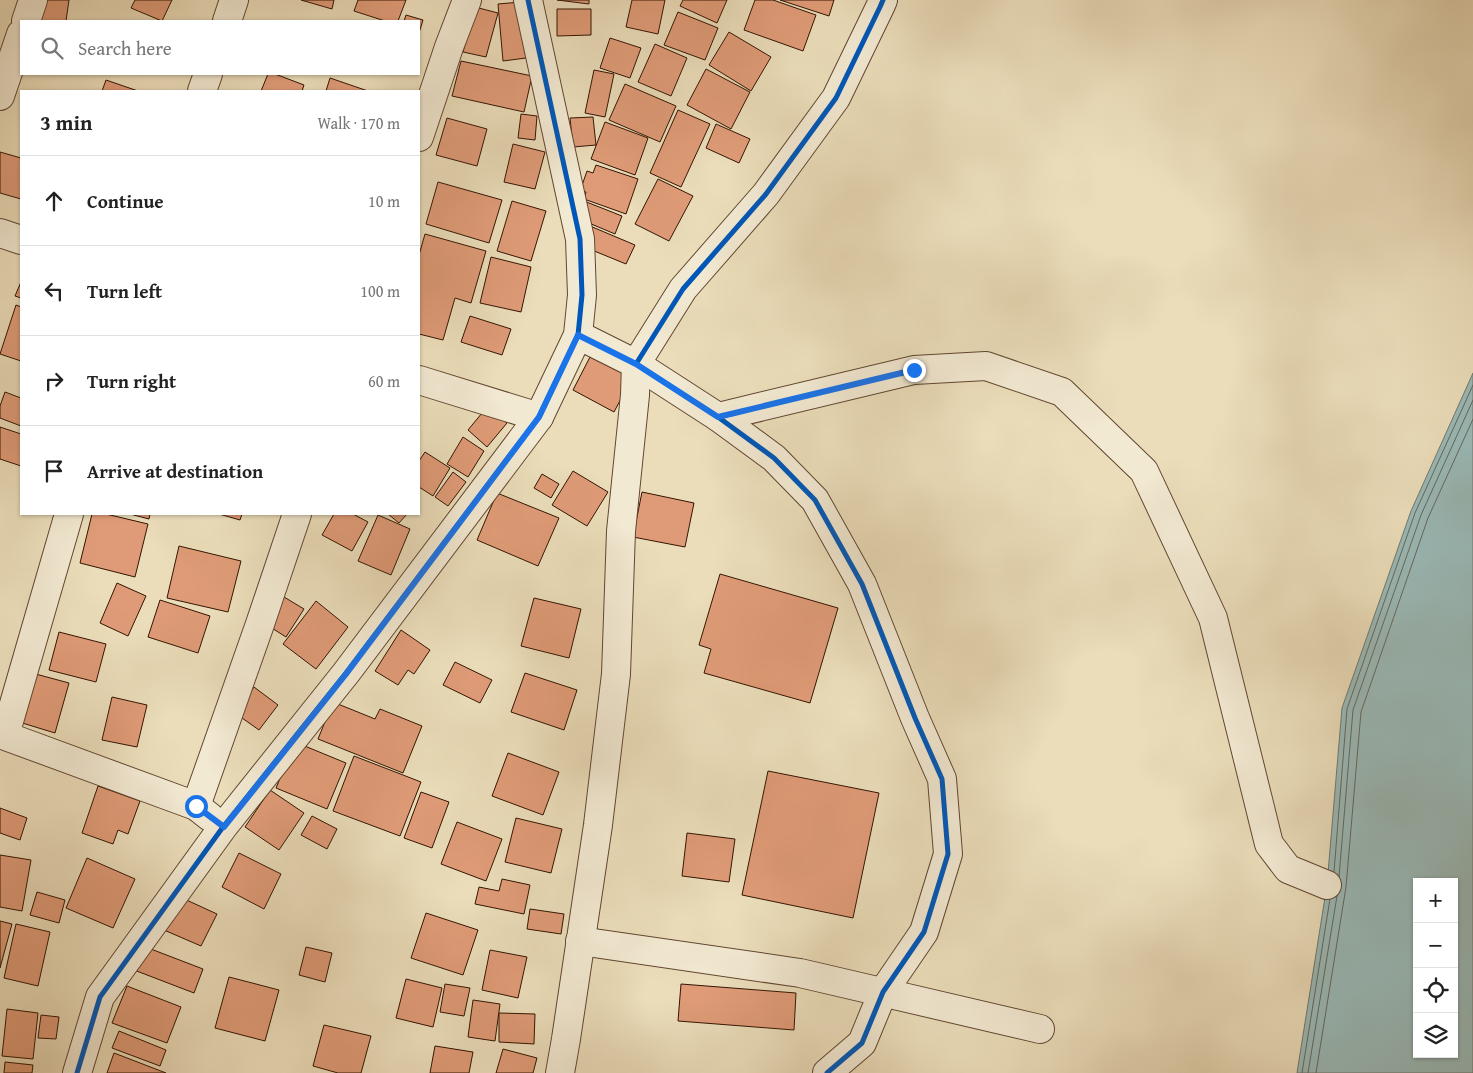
<!DOCTYPE html>
<meta charset="utf-8">
<style>
body{margin:0;font-family:"Gentium Book Plus",serif;background:#f2f2f2;color:#222}
.controls{position:absolute;right:15px;bottom:15px;display:grid;overflow:hidden;border-radius:0px;box-shadow:0 1px 4px #0004}
.controls button{width:45px;height:45px;display:grid;place-items:center;padding:0;border:0;border-bottom:1px solid #e0e0e0;background:#fff;color:#222;font:25px sans-serif}
.stop{position:absolute;width:15px;height:15px;margin:-11px;border:4px solid #1a73e8;border-radius:50%;background:#fff}
.stop.end{background:#1a73e8;border-color:#fff;box-shadow:0 1px 5px #0008}
.list{margin:0;padding:0;list-style:none}
h2{display:flex;justify-content:space-between;align-items:center;height:65px;margin:0;padding:0 20px;font-size:21px}
h2 small{font-size:16px;font-weight:400;color:#767676}
.list li{display:grid;grid-template-columns:32px 1fr auto;gap:15px;align-items:center;box-sizing:border-box;height:90px;padding:0 20px;border-top:1px solid #e0e0e0}
.list b{display:block;font-size:19px;white-space:nowrap}
.list em{font-size:16px;font-style:normal;color:#767676}
.icon{flex:none;width:28px;height:28px;fill:none;stroke:currentColor;stroke-width:2;stroke-linecap:round;stroke-linejoin:round}
.map{position:relative;flex:none;width:1473px;height:1073px;overflow:hidden}
.search{position:absolute;background:#fff;box-shadow:0 1px 4px #0004;left:20px;top:20px;width:400px;height:55px;display:flex;align-items:center;gap:12px;box-sizing:border-box;padding:0 18px;border-radius:0px;color:#767676;font-size:19px}
.panel{position:absolute;background:#fff;box-shadow:0 1px 4px #0004;left:20px;top:90px;width:400px;height:425px;border-radius:0px}
.map>svg:first-child{display:block}
.water{fill:#9abab8;stroke:#71786f;fill-rule:evenodd}
.lines{fill:none;stroke-linecap:round;stroke-linejoin:round}
.shore{stroke:#66675d;stroke-width:1}
.building{fill:#df9b77;stroke:#331402}
.minor-casing{stroke:#614630;stroke-width:30}
.minor{stroke:#f2e9d2;stroke-width:28}
.cycleway-casing{stroke:#f2e9d2;stroke-width:8}
.cycleway{stroke:#0057b8;stroke-width:5}
.route{stroke:#1a73e8;stroke-width:6}
</style>
<div class="map">
<svg width="1473" height="1073" viewBox="0 0 1473 1073">
<rect width="100%" height="100%" fill="#ebddba"/>
<filter id="stains"><feTurbulence type="fractalNoise" baseFrequency=".004" numOctaves="4"/><feColorMatrix values="0 0 0 0 .2 0 0 0 0 .09 0 0 0 0 .02 0 0 0 .5 -.17"/></filter>
<radialGradient id="worn" r=".72"><stop offset=".6" stop-color="#630" stop-opacity="0"/><stop offset="1" stop-color="#630" stop-opacity=".3"/></radialGradient>
<path class="water" d="M1473 373V1073H1297L1327 885 1342 708 1411 511ZM1417 882H1454V1054H1417Z"/>
<g class="lines">
<g class="shore">
<polyline points="1334,872 1347,709 1415,513 1473,385"/>
<polyline points="1339,877 1353,710 1421,515 1473,400"/>
<polyline points="1302,1073 1330,899"/>
<polyline points="1308,1073 1337,896"/>
<polyline points="1316,1073 1346,887 1361,712 1428,518 1473,419"/>
</g>
</g>
<g class="building">
<polygon points="39,0 69,0 66,21 36,21"/>
<polygon points="135,0 172,0 162,21 131,8"/>
<polygon points="301,0 334,0 332,9"/>
<polygon points="358,0 406,0 398,21 385,21 354,11"/>
<polygon points="557,0 589,0 589,4"/>
<polygon points="632,0 665,0 658,34 626,27"/>
<polygon points="683,0 727,0 717,23 680,6"/>
<polygon points="755,0 773,0 816,15 803,51 744,30"/>
<polygon points="780,0 834,0 829,16"/>
<polygon points="521,2 526,58 503,61 498,4"/>
<polygon points="475,7 498,13 486,57 463,52"/>
<polygon points="557,9 591,9 591,35 557,36"/>
<polygon points="678,12 718,28 705,60 664,45"/>
<polygon points="406,15 423,20 419,33 419,21 404,21"/>
<polygon points="729,32 771,57 751,91 709,65"/>
<polygon points="610,38 641,48 630,78 600,68"/>
<polygon points="655,44 687,58 671,96 638,82"/>
<polygon points="461,61 532,76 524,112 452,96"/>
<polygon points="706,69 750,92 731,129 687,105"/>
<polygon points="594,70 614,74 605,117 585,113"/>
<polygon points="268,74 275,74 304,85 302,91 261,91"/>
<polygon points="330,78 368,91 326,91"/>
<polygon points="106,80 138,91 102,91"/>
<polygon points="625,84 676,106 660,142 609,120"/>
<polygon points="678,110 710,124 681,187 650,173"/>
<polygon points="521,114 537,116 535,140 518,138"/>
<polygon points="593,117 596,145 573,147 570,118"/>
<polygon points="447,118 487,129 477,166 436,155"/>
<polygon points="605,122 648,138 635,175 591,159"/>
<polygon points="716,124 750,139 739,163 706,148"/>
<polygon points="513,144 545,152 535,189 504,182"/>
<polygon points="0,152 21,158 21,199 0,193"/>
<polygon points="596,165 638,179 626,214 584,199 586,192 580,191 587,171 593,173"/>
<polygon points="658,179 693,196 669,241 635,224"/>
<polygon points="438,182 502,200 489,243 426,224"/>
<polygon points="512,201 546,211 531,261 497,251"/>
<polygon points="584,201 622,216 615,234 577,218"/>
<polygon points="590,226 635,245 626,264 582,246"/>
<polygon points="425,234 486,251 471,303 455,298 443,340 419,334 419,255"/>
<polygon points="491,257 531,267 521,312 480,303"/>
<polygon points="21,282 21,298 15,296"/>
<polygon points="16,305 21,307 21,361 0,354"/>
<polygon points="470,316 511,329 502,355 461,342"/>
<polygon points="590,357 632,378 614,412 573,390"/>
<polygon points="5,392 21,398 21,426 0,418 0,406"/>
<polygon points="487,407 507,423 487,447 468,430"/>
<polygon points="0,427 21,434 21,466 0,459"/>
<polygon points="463,437 484,451 468,477 447,464"/>
<polygon points="425,452 450,468 433,496 419,487 419,461"/>
<polygon points="573,471 608,492 587,526 552,505"/>
<polygon points="453,472 466,482 448,506 435,497"/>
<polygon points="542,474 559,484 551,498 534,488"/>
<polygon points="642,492 694,503 685,547 633,537"/>
<polygon points="497,493 559,518 538,566 477,540"/>
<polygon points="92,514 106,514 148,524 135,577 80,563"/>
<polygon points="130,514 150,514 149,519"/>
<polygon points="219,514 242,514 240,520"/>
<polygon points="334,514 353,514 368,522 352,551 322,535"/>
<polygon points="388,514 407,514 399,523"/>
<polygon points="378,515 410,529 391,575 358,561"/>
<polygon points="179,546 241,561 228,612 167,598"/>
<polygon points="720,574 838,608 810,703 704,673 711,649 699,645"/>
<polygon points="117,583 146,596 128,636 100,623"/>
<polygon points="284,597 304,609 286,637 267,625"/>
<polygon points="534,598 581,609 569,658 521,646"/>
<polygon points="160,600 210,616 198,653 148,637"/>
<polygon points="316,601 348,627 316,669 283,644"/>
<polygon points="401,630 430,650 414,674 408,670 398,685 375,671"/>
<polygon points="59,632 106,644 96,682 49,670"/>
<polygon points="455,662 492,680 480,703 443,685"/>
<polygon points="32,673 69,683 55,733 19,722"/>
<polygon points="525,673 577,690 564,730 511,712"/>
<polygon points="254,687 278,705 259,730 235,713"/>
<polygon points="112,697 147,705 137,747 102,740"/>
<polygon points="333,702 375,719 380,709 422,726 403,773 318,739"/>
<polygon points="295,742 346,763 327,809 276,788"/>
<polygon points="508,753 559,772 543,815 492,796"/>
<polygon points="354,756 421,782 400,836 333,811"/>
<polygon points="768,771 879,793 853,918 742,895"/>
<polygon points="98,786 140,801 128,834 118,830 113,844 82,833"/>
<polygon points="270,790 304,813 279,850 245,827"/>
<polygon points="421,792 449,802 432,848 404,838"/>
<polygon points="0,808 27,818 20,840 0,833"/>
<polygon points="312,816 337,829 327,849 301,835"/>
<polygon points="516,818 562,829 551,873 505,862"/>
<polygon points="457,822 502,839 486,881 441,864"/>
<polygon points="687,833 735,839 729,882 682,876"/>
<polygon points="239,853 281,874 264,909 222,887"/>
<polygon points="0,855 31,860 22,911 0,907"/>
<polygon points="87,858 135,879 113,928 66,908"/>
<polygon points="502,879 530,885 524,914 475,904 479,887 499,891"/>
<polygon points="37,892 65,900 59,923 30,915"/>
<polygon points="180,897 217,914 201,946 164,930"/>
<polygon points="530,909 564,914 561,934 527,929"/>
<polygon points="426,913 478,930 463,975 411,958"/>
<polygon points="0,921 12,924 0,968"/>
<polygon points="16,924 50,932 38,986 4,978"/>
<polygon points="143,946 203,969 194,993 134,970"/>
<polygon points="306,947 332,953 325,982 299,975"/>
<polygon points="490,950 527,957 518,998 482,990"/>
<polygon points="229,977 279,990 265,1041 215,1028"/>
<polygon points="406,979 442,988 433,1027 396,1018"/>
<polygon points="445,984 470,988 464,1016 440,1012"/>
<polygon points="681,984 796,993 794,1030 678,1021"/>
<polygon points="127,986 181,1007 167,1043 112,1023"/>
<polygon points="473,1000 500,1004 495,1041 468,1037"/>
<polygon points="7,1009 38,1013 33,1059 2,1056"/>
<polygon points="499,1013 535,1014 534,1044 499,1042"/>
<polygon points="41,1015 59,1017 56,1039 38,1038"/>
<polygon points="324,1025 371,1036 361,1073 338,1073 313,1066"/>
<polygon points="119,1031 166,1050 160,1066 112,1048"/>
<polygon points="435,1046 473,1052 469,1073 430,1073"/>
<polygon points="503,1049 537,1058 533,1073 496,1073"/>
<polygon points="114,1053 166,1073 107,1073"/>
<polygon points="5,1062 33,1065 32,1073 4,1073"/>
</g>
<g class="lines">
<defs>
<g id="minor">
<polyline points="26,21 33,0"/>
<polyline points="227,21 234,0"/>
<polyline points="202,91 208,74"/>
<polyline points="0,96 21,34"/>
<polyline points="419,137 449,47 467,0"/>
<polyline points="0,233 21,240"/>
<polyline points="419,380 539,417"/>
<polyline points="718,417 914,370 986,366 1062,392 1144,471 1213,618 1269,844 1288,869 1327,885"/>
<polyline points="0,734 196,806 210,817"/>
<polyline points="5,735 69,514"/>
<polyline points="196,806 260,624 297,514"/>
<polyline points="580,941 800,973 1040,1029"/>
<polyline points="77,1073 100,997 223,827 346,673 539,417 578,335 582,295 580,239 528,0"/>
<polyline points="560,1073 566,1039 598,825 616,674 621,531 635,395 636,364 578,335"/>
<polyline points="827,1073 862,1043 883,992 924,932 948,854 942,779 915,718 862,584 815,500 774,458 718,417 636,364 683,289 766,194 836,98 880,7 883,0"/>
</g>
</defs>
<use href="#minor" class="minor-casing"/>
<use href="#minor" class="minor"/>
<defs>
<g id="cycleway">
<polyline points="77,1073 100,997 223,827 346,673 539,417 578,335 582,295 580,239 528,0"/>
<polyline points="827,1073 862,1043 883,992 924,932 948,854 942,779 915,718 862,584 815,500 774,458 718,417 636,364 683,289 766,194 836,98 880,7 883,0"/>
</g>
</defs>
<use href="#cycleway" class="cycleway-casing"/>
<use href="#cycleway" class="cycleway"/>
</g>
<g class="lines">
<polyline class="route" points="196,806 224,827 346,674 539,417 578,335 636,364 718,417 914,370"/>
</g>
<rect width="100%" height="100%" filter="url(#stains)"/>
<rect width="100%" height="100%" fill="url(#worn)"/>
</svg>
<div class="controls">
<button>+</button>
<button>−</button>
<button><svg class="icon" aria-label="locate" viewBox="0 0 24 24"><circle cx="12" cy="12" r="6"/><path d="M12 2v4M12 18v4M2 12h4M18 12h4"/></svg></button>
<button><svg class="icon" aria-label="layers" viewBox="0 0 24 24"><path d="M12 4l9 5-9 5-9-5zM3 14l9 5 9-5"/></svg></button>
</div>
<div class="stop" style="left:196px;top:806px"></div>
<div class="stop end" style="left:914px;top:370px"></div>
<div class="search"><svg class="icon" aria-label="search" viewBox="0 0 24 24"><circle cx="10" cy="10" r="6"/><path d="M15 15l6 6"/></svg>Search here</div>
<section class="panel">
<h2>3 min<small>Walk · 170 m</small></h2>
<ul class="list">
<li><svg class="icon" aria-label="ahead" viewBox="0 0 24 24"><path d="M12 20V5M6 11l6-6 6 6"/></svg><div><b>Continue</b></div><em>10 m</em></li>
<li><svg class="icon" aria-label="left" viewBox="0 0 24 24"><path d="M17 20v-9H6M10 6l-5 5 5 5"/></svg><div><b>Turn left</b></div><em>100 m</em></li>
<li><svg class="icon" aria-label="right" viewBox="0 0 24 24"><path d="M7 20v-9h11M14 6l5 5-5 5"/></svg><div><b>Turn right</b></div><em>60 m</em></li>
<li><svg class="icon" aria-label="arrive" viewBox="0 0 24 24"><path d="M6 21V4h12l-3 4 3 4H6"/></svg><div><b>Arrive at destination</b></div></li>
</ul>
</section>
</div>
